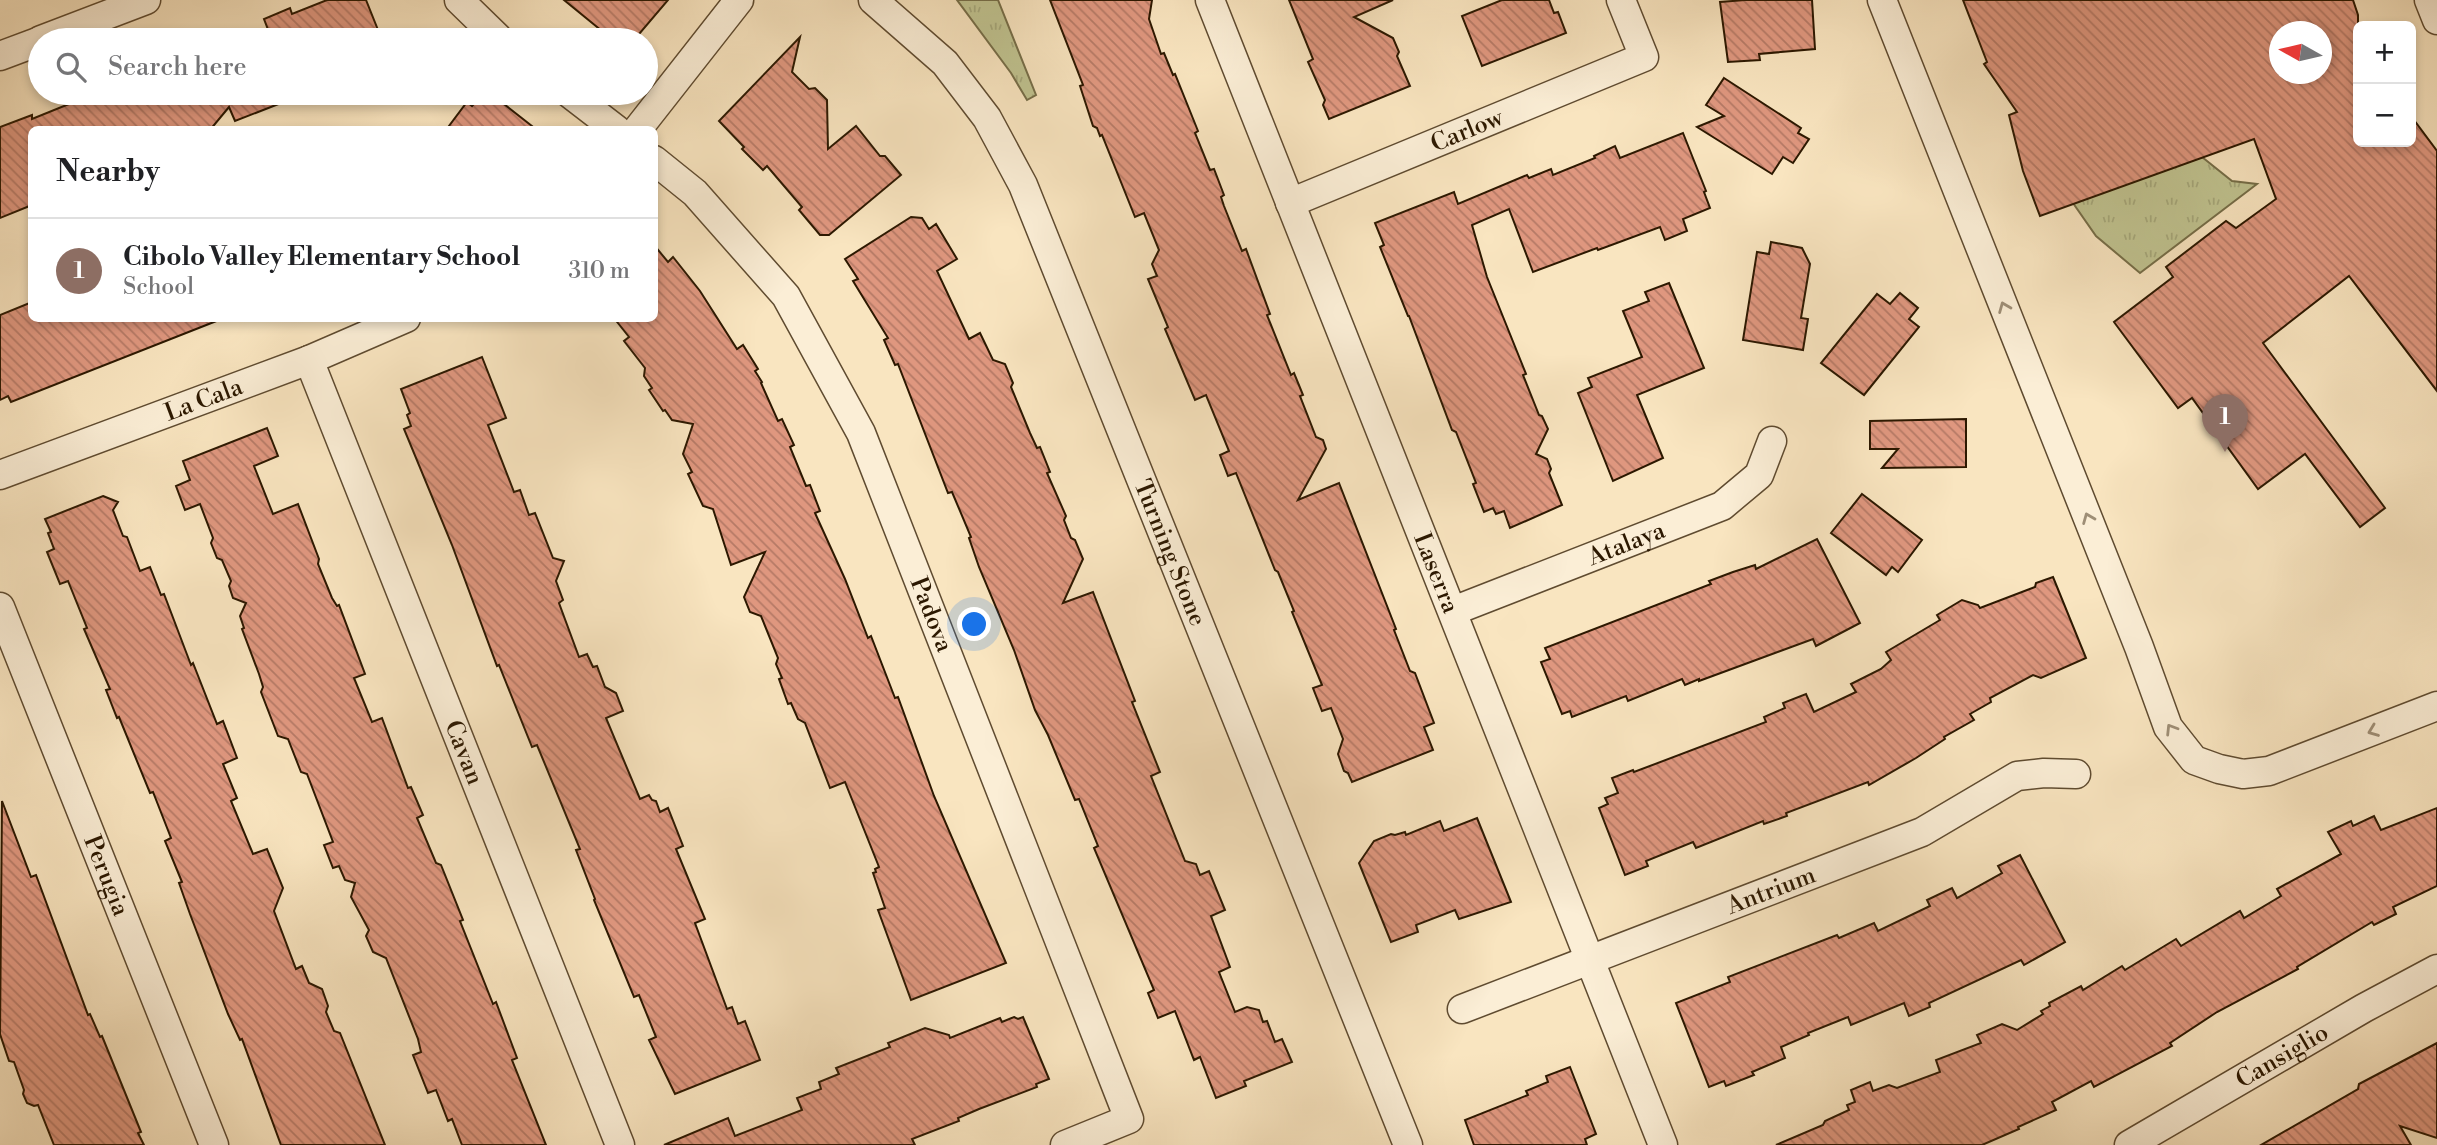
<!DOCTYPE html>
<meta charset="utf-8">
<style>
body{margin:0;font-family:"Libre Bodoni",serif;background:#f2f2f2;color:#202124}
.controls{position:absolute;right:21px;top:21px;display:grid;overflow:hidden;border-radius:10px;box-shadow:0 4px 10px #0003}
.controls button{width:63px;height:63px;display:grid;place-items:center;padding:0;border:0;border-bottom:2px solid #e0e0e0;background:#fff;color:#202124;font:35px sans-serif}
.compass{position:absolute;left:2269px;top:21px;width:63px;height:63px;border-radius:50%;background:#fff;box-shadow:0 4px 10px #0003;rotate:278deg}
.you{position:absolute;left:975px;top:625px;width:24px;height:24px;margin:-18px;border:5px solid #fff;border-radius:50%;background:#1a73e8;box-shadow:0 0 0 10px #1a73e833}
.badge{display:grid;place-items:center;width:46px;height:46px;border-radius:50%;background:#d93025;color:#fff;font-size:23px;font-weight:700}
.pin{position:absolute;translate:-50% -58px;filter:drop-shadow(0 2px 4px #0008)}
.pin::after{content:'';position:absolute;top:37px;width:24px;height:21px;background:inherit;clip-path:polygon(0 0,100% 0,50% 100%)}
.list{margin:0;padding:0;list-style:none}
h2{display:flex;justify-content:space-between;align-items:center;height:91px;margin:0;padding:0 28px;font-size:30px}
h2 small{font-size:23px;font-weight:400;color:#757577}
.list li{display:grid;grid-template-columns:46px 1fr auto;gap:21px;align-items:center;box-sizing:border-box;height:105px;padding:0 28px;border-top:2px solid #e0e0e0}
.list b{display:block;font-size:26px;white-space:nowrap}
.list p{margin:0;font-size:23px;white-space:nowrap;color:#757577}
.list em{font-size:23px;font-style:normal;color:#757577}
.icon{flex:none;width:38px;height:38px;fill:none;stroke:currentColor;stroke-width:2;stroke-linecap:round;stroke-linejoin:round}
.map{position:relative;flex:none;width:2437px;height:1145px;overflow:hidden}
.search{position:absolute;background:#fff;box-shadow:0 4px 10px #0003;left:28px;top:28px;width:630px;height:77px;display:flex;align-items:center;gap:18px;box-sizing:border-box;padding:0 24px;border-radius:38px;color:#757577;font-size:26px}
.panel{position:absolute;background:#fff;box-shadow:0 4px 10px #0003;left:28px;top:126px;width:630px;height:196px;border-radius:10px}
.map>svg:first-child{display:block}
.grass{fill:url(#grass-tufts);stroke:#766e48;stroke-width:2}
.building{fill:url(#building-back-hatch);stroke:#2c1800;stroke-width:2;fill-rule:evenodd}
.lines{fill:none;stroke-linecap:round;stroke-linejoin:round}
.minor-casing{stroke:#5f4b30;stroke-width:31}
.minor{stroke:#fbeed6;stroke-width:28}
.oneway{stroke:#9e8e76}
.labels{text-anchor:middle;stroke-width:7;stroke-linejoin:round;paint-order:stroke}
.street-label{font-size:24px;fill:#2c1800;stroke:#fbeed6}
</style>
<div class="map">
<svg width="2437" height="1145" viewBox="0 0 2437 1145">
<defs>
<pattern id="grass-tufts" width="24" height="20" patternUnits="userSpaceOnUse" patternTransform="scale(1.75)"><rect width="24" height="20" fill="#c0c390"/><path d="M3 7l-1-3M5 7V3M7 7l1-3M15 17l-1-3M17 17v-4M19 17l1-3" fill="none" stroke="#a5a77a"/></pattern>
<pattern id="building-back-hatch" width="6" height="6" patternUnits="userSpaceOnUse" patternTransform="scale(1.75)"><rect width="6" height="6" fill="#df977f"/><path d="M-1 5l2 2M0 0l6 6M5-1l2 2" fill="none" stroke="#b57a66"/></pattern>
</defs>
<rect width="100%" height="100%" fill="#f9e5c0"/>
<filter id="stains"><feTurbulence type="fractalNoise" baseFrequency=".00286" numOctaves="4"/><feColorMatrix values="0 0 0 0 .2 0 0 0 0 .09 0 0 0 0 .02 0 0 0 .5 -.17"/></filter>
<radialGradient id="worn" r=".72"><stop offset=".6" stop-color="#630" stop-opacity="0"/><stop offset="1" stop-color="#630" stop-opacity=".3"/></radialGradient>
<g class="grass">
<polygon points="957,0 998,0 1036,95 1027,100 1011,73"/>
<polygon points="2202,157 2232,181 2257,184 2140,273 2096,236 2073,203"/>
</g>
<g class="building">
<polygon points="327,0 366,0 382,40 272,40 264,19 290,8 292,14"/>
<polygon points="564,0 668,0 634,40 613,40"/>
<polygon points="1050,0 1152,0 1149,19 1161,54 1164,53 1173,75 1175,74 1198,131 1195,133 1210,170 1214,169 1224,195 1221,197 1224,206 1242,251 1246,249 1270,314 1267,315 1291,375 1294,373 1303,395 1300,396 1316,437 1323,440 1326,449 1298,500 1339,483 1396,629 1394,630 1410,671 1415,673 1434,723 1424,727 1433,750 1352,782 1348,773 1344,771 1338,754 1343,739 1331,708 1322,711 1313,688 1322,685 1292,612 1294,611 1278,572 1275,570 1236,473 1228,476 1220,455 1229,451 1206,395 1195,400 1165,329 1168,327 1148,279 1157,276 1152,264 1159,250 1144,213 1135,217 1102,135 1100,136 1097,128 1093,126 1080,86 1083,85"/>
<polygon points="1289,0 1393,0 1354,17 1393,38 1399,52 1397,56 1410,86 1329,119 1323,105 1325,100 1308,62 1313,59"/>
<polygon points="1502,0 1549,0 1554,13 1558,12 1566,33 1482,66 1462,16"/>
<polygon points="1745,0 1812,0 1815,49 1759,54 1760,60 1728,62 1720,2"/>
<path d="M1963 0H2353L2358 15V142H2411V116L2437 151V391L2349 276 2263 343 2385 508 2360 527 2305 454 2258 489 2192 398 2178 408 2114 322 2173 277 2166 267 2226 221 2236 228 2276 199 2254 139 2040 216 2023 171 2009 115 2017 112 1984 64 1987 62ZM2279 32H2321V74H2279Z"/>
<polygon points="800,37 792,72 809,89 815,88 827,100 828,149 856,126 880,156 885,156 901,175 829,235 820,235 799,210 802,207 767,166 763,170 742,149 744,147 719,121"/>
<polygon points="1724,78 1801,128 1798,133 1809,139 1793,163 1783,157 1772,174 1697,127 1724,116 1706,105"/>
<polygon points="96,93 304,93 304,94 235,121 229,107 210,130 32,130 32,205 0,218 0,127 32,115 32,119"/>
<polygon points="483,93 490,93 537,130 446,130 467,102 472,106"/>
<polygon points="1683,133 1706,191 1704,192 1710,208 1683,219 1687,231 1665,240 1660,227 1598,250 1597,248 1533,272 1509,209 1472,225 1487,277 1526,374 1523,375 1539,415 1542,416 1548,429 1536,454 1547,459 1551,469 1549,473 1562,505 1510,528 1504,511 1496,514 1493,508 1484,512 1473,484 1476,483 1456,432 1452,430 1409,316 1408,316 1380,247 1384,245 1375,223 1454,192 1458,204 1527,175 1529,178 1551,169 1553,175 1595,158 1594,156 1615,146 1620,158"/>
<polygon points="911,217 922,218 929,229 936,224 957,259 937,271 969,339 980,333 993,360 1005,364 1013,383 1011,387 1030,433 1037,448 1040,447 1050,472 1047,473 1066,516 1064,520 1071,538 1075,540 1083,559 1063,603 1093,592 1135,701 1132,702 1160,772 1151,776 1185,861 1196,864 1200,875 1209,871 1225,910 1211,916 1230,967 1219,972 1235,1012 1247,1007 1259,1010 1263,1022 1267,1021 1275,1042 1282,1039 1292,1062 1244,1081 1246,1086 1216,1098 1200,1057 1194,1060 1175,1011 1158,1018 1148,993 1154,990 1094,848 1098,846 1079,799 1075,800 1048,735 1035,710 1014,650 979,567 969,538 971,537 952,492 948,493 898,364 895,365 884,340 888,338 853,281 858,279 845,259"/>
<polygon points="1771,242 1802,248 1810,264 1801,318 1808,319 1803,350 1743,340 1757,252 1769,254"/>
<polygon points="654,245 668,262 673,257 700,291 737,349 743,345 758,369 755,371 762,382 761,383 778,421 782,419 794,445 790,447 806,486 810,485 820,511 815,513 845,579 868,638 871,636 895,698 898,697 934,796 1006,963 911,1000 878,910 885,908 873,873 876,872 875,869 879,867 845,782 830,788 805,723 798,719 791,703 788,704 779,679 782,678 776,664 778,658 761,616 750,612 744,597 765,552 731,565 713,509 703,506 688,474 692,472 683,454 693,424 672,420 665,410 663,411 649,390 652,388 644,376 645,368 624,341 629,337 614,318 654,318"/>
<polygon points="1669,283 1704,368 1637,395 1663,458 1613,481 1578,393 1592,387 1588,378 1642,357 1623,311 1649,301 1645,292"/>
<polygon points="1900,293 1918,308 1909,319 1919,327 1864,395 1821,363 1877,294 1890,304"/>
<polygon points="32,302 32,318 219,318 219,320 11,402 8,396 0,400 0,315"/>
<polygon points="482,357 506,418 488,425 514,492 520,490 529,515 535,513 553,558 564,561 556,581 563,600 559,603 579,657 587,654 593,667 597,666 605,687 616,693 623,711 606,718 640,799 649,795 652,800 656,801 660,812 668,808 683,846 676,849 705,919 695,923 727,1009 732,1007 738,1024 745,1021 760,1060 675,1094 649,1040 656,1037 639,995 634,997 594,900 595,899 576,850 580,849 537,745 532,747 499,665 497,666 452,545 404,429 411,426 407,415 410,413 401,389"/>
<polygon points="1966,419 1966,467 1882,468 1898,449 1870,449 1870,421"/>
<polygon points="267,428 278,456 254,466 273,514 298,504 319,559 318,564 332,598 337,606 339,605 365,674 354,678 372,722 382,718 408,788 411,787 423,815 417,818 436,863 441,865 463,920 460,921 493,1004 496,1002 517,1058 512,1060 546,1145 462,1145 452,1119 448,1121 436,1090 428,1093 413,1055 421,1052 418,1039 386,958 373,952 366,936 369,930 351,897 355,883 345,880 339,866 333,868 324,845 333,842 307,774 301,772 288,739 278,736 261,692 263,687 259,674 242,629 244,628 240,616 246,603 233,598 229,586 231,581 222,560 217,558 211,543 213,538 200,504 185,510 176,486 190,480 183,461"/>
<polygon points="1862,494 1922,540 1898,572 1892,567 1886,575 1831,533"/>
<polygon points="103,496 118,502 113,510 123,536 127,537 140,571 150,567 161,595 164,594 191,665 193,663 217,724 223,721 237,758 223,764 237,798 231,801 253,854 267,849 283,888 274,911 296,969 302,966 309,983 322,989 328,1006 326,1012 334,1031 340,1033 385,1145 281,1145 242,1039 240,1040 228,1014 190,914 179,883 182,882 165,841 171,838 153,792 150,793 119,717 117,718 106,690 110,689 84,629 87,628 68,581 60,584 47,552 54,549 48,533 51,532 45,519"/>
<polygon points="1817,539 1860,623 1816,646 1813,639 1699,681 1699,679 1685,685 1682,679 1628,701 1626,696 1572,717 1570,711 1562,714 1541,662 1550,659 1545,648 1711,584 1709,581 1733,572 1755,565 1756,569"/>
<polygon points="2053,577 2086,658 2041,678 2033,675 1990,698 1991,702 1970,714 1974,720 1944,737 1945,739 1916,758 1869,785 1868,782 1786,813 1787,816 1764,824 1763,821 1696,848 1693,842 1646,861 1648,866 1625,875 1599,808 1608,804 1605,798 1618,793 1612,778 1633,770 1634,772 1766,722 1764,717 1785,708 1783,703 1806,694 1814,712 1856,692 1851,684 1881,669 1891,660 1886,652 1940,620 1937,615 1962,600 1978,605 1980,608 2035,587 2036,583"/>
<polygon points="2,801 31,877 36,875 88,1015 90,1014 100,1037 102,1036 141,1132 138,1133 144,1145 54,1145 38,1105 34,1106 27,1103 23,1094 24,1090 14,1062 9,1061 0,1034"/>
<polygon points="2437,808 2437,886 2393,907 2396,914 2374,925 2372,922 2297,967 2298,969 2217,1012 2170,1043 2172,1046 2094,1087 2091,1081 2052,1102 2056,1110 2018,1127 2019,1129 1982,1145 1776,1145 1823,1125 1825,1121 1849,1110 1847,1105 1855,1102 1851,1090 1870,1082 1873,1091 1889,1085 1897,1088 1940,1072 1936,1060 1981,1043 1977,1035 2002,1024 2017,1030 2043,1014 2041,1011 2050,1006 2049,1003 2081,986 2083,990 2122,966 2125,970 2176,939 2181,946 2240,911 2244,918 2281,896 2277,889 2341,854 2328,832 2351,821 2353,826 2374,816 2381,830"/>
<polygon points="1477,818 1511,902 1459,919 1455,910 1416,925 1418,932 1391,942 1359,863 1374,841 1391,834 1395,835 1405,832 1406,835 1440,821 1444,831"/>
<polygon points="2020,855 2065,942 2024,965 2021,960 1929,1003 1930,1007 1909,1016 1904,1003 1851,1025 1848,1017 1808,1033 1809,1035 1781,1047 1785,1058 1752,1072 1754,1075 1726,1086 1724,1081 1709,1087 1676,1003 1730,982 1728,977 1837,935 1839,938 1874,923 1878,931 1930,906 1927,900 1952,888 1957,898 2002,873 1998,866"/>
<polygon points="1014,1017 1018,1019 1023,1017 1049,1079 1036,1084 1037,1087 979,1109 958,1118 959,1121 912,1139 915,1145 664,1145 728,1118 735,1136 802,1110 797,1098 821,1089 819,1082 839,1074 836,1068 890,1047 888,1043 925,1028 949,1035 950,1038 1000,1018 1002,1022"/>
<polygon points="2437,1043 2437,1138 2400,1126 2411,1145 2261,1145 2358,1089 2359,1084"/>
<polygon points="1570,1067 1596,1134 1585,1139 1587,1145 1474,1145 1465,1120 1528,1095 1526,1091 1548,1082 1546,1076"/>
</g>
<g class="lines">
<defs>
<g id="minor">
<polyline points="459,0 500,40"/>
<path id="s1" d="M873 0 945 63 987 118 1023 185 1408 1145"/>
<path id="s2" d="M1210 0 1663 1145"/>
<polyline points="1882,0 2139,647 2168,727 2194,760 2219,769 2243,774 2269,771 2437,706"/>
<polyline points="2429,0 2437,20"/>
<polyline points="41,40 146,0"/>
<polyline points="0,56 40,41"/>
<polyline points="569,93 617,130"/>
<polyline points="637,130 739,0"/>
<path id="s3" d="M654 160 695 193 786 296 861 433 1129 1119 1065 1145"/>
<path id="s4" d="M1290 203 1644 57 1621 0"/>
<path id="s5" d="M309 360 620 1145"/>
<path id="s6" d="M0 475 309 360 406 318"/>
<path id="s7" d="M0 607 214 1145"/>
<path id="s8" d="M1453 611 1722 506 1759 475 1772 441"/>
<path id="s9" d="M1462 1009 1922 832 2017 776 2044 773 2076 774"/>
<path id="s10" d="M2129 1145 2364 1008 2437 969"/>
</g>
</defs>
<use href="#minor" class="minor-casing"/>
<use href="#minor" class="minor"/>
</g>
<defs><path id="oneway-chevron" d="M-2-3.5L2.5 0L-2 3.5" fill="none" stroke-width="1.6" stroke-linecap="round" stroke-linejoin="round" transform="scale(1.75)"/></defs>
<g class="oneway">
<use href="#oneway-chevron" transform="translate(2004 307) rotate(-112)"/>
<use href="#oneway-chevron" transform="translate(2088 518) rotate(-112)"/>
<use href="#oneway-chevron" transform="translate(2171 729) rotate(-122)"/>
<use href="#oneway-chevron" transform="translate(2373 731) rotate(159)"/>
</g>
<g class="labels">
<g class="street-label">
<text dy="8" stroke="none"><textPath href="#s4" startOffset="191">Carlow</textPath></text>
<text dy="8" stroke="none"><textPath href="#s6" startOffset="217">La Cala</textPath></text>
<text dy="8" stroke="none"><textPath href="#s8" startOffset="186">Atalaya</textPath></text>
<text dy="8" stroke="none"><textPath href="#s1" startOffset="637">Turning Stone</textPath></text>
<text dy="8" stroke="none"><textPath href="#s2" startOffset="616">Laserra</textPath></text>
<text dy="8" stroke="none"><textPath href="#s3" startOffset="541">Padova</textPath></text>
<text dy="8" stroke="none"><textPath href="#s5" startOffset="422">Cavan</textPath></text>
<text dy="8" stroke="none"><textPath href="#s7" startOffset="289">Perugia</textPath></text>
<text dy="8" stroke="none"><textPath href="#s9" startOffset="331">Antrium</textPath></text>
<text dy="8" stroke="none"><textPath href="#s10" startOffset="177">Cansiglio</textPath></text>
</g>
</g>
<rect width="100%" height="100%" filter="url(#stains)"/>
<rect width="100%" height="100%" fill="url(#worn)"/>
</svg>
<div class="controls">
<button>+</button>
<button>−</button>
</div>
<svg class="compass" viewBox="-18 -18 36 36"><path d="M0-13l5 13h-10z" fill="#e53935"/><path d="M0 13l5-13h-10z" fill="#757577"/></svg>
<div class="you"></div>
<div class="pin badge" style="left:2225px;top:452px;background:#8d6e63">1</div>
<div class="search"><svg class="icon" aria-label="search" viewBox="0 0 24 24"><circle cx="10" cy="10" r="6"/><path d="M15 15l6 6"/></svg>Search here</div>
<section class="panel">
<h2>Nearby<small></small></h2>
<ul class="list">
<li><span class="badge" style="background:#8d6e63">1</span><div><b>Cibolo Valley Elementary School</b><p>School</p></div><em>310 m</em></li>
</ul>
</section>
</div>
